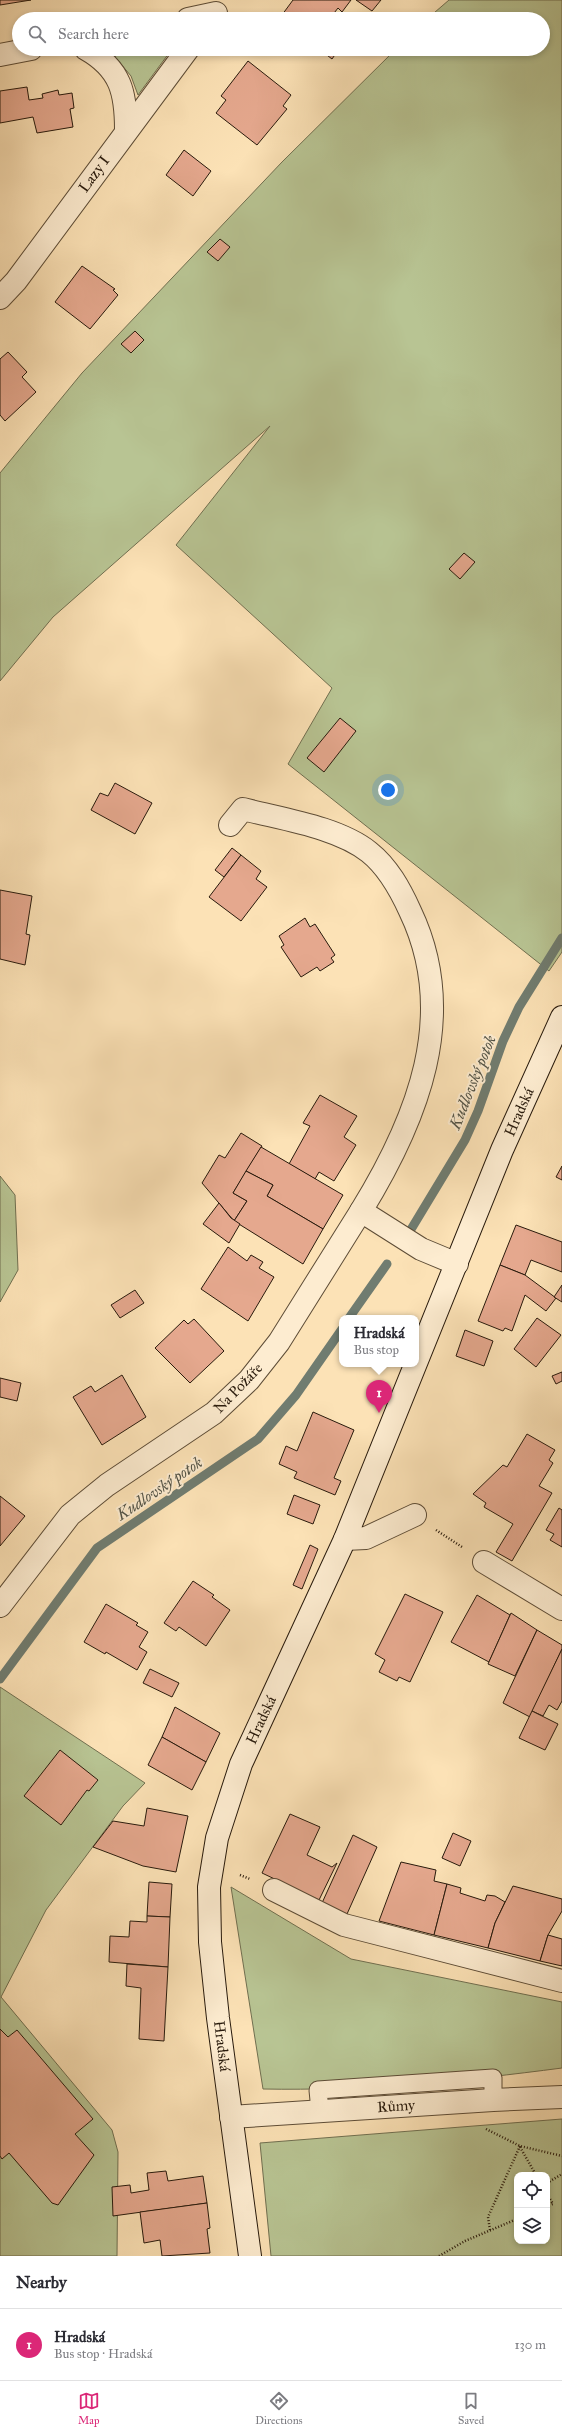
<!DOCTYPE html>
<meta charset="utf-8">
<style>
body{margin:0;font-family:"IM FELL Great Primer",serif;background:#f2f2f3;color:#2b2b33}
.controls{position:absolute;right:12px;bottom:12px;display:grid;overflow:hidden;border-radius:8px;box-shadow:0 2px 6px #0003}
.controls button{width:36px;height:36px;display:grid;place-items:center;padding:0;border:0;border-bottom:1px solid #e1e1e2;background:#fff;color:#2b2b33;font:20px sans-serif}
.you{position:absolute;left:388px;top:790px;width:14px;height:14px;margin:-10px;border:3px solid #fff;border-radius:50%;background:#1a73e8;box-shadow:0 0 0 6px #1a73e833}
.badge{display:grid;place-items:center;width:26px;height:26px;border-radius:50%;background:#db2777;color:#fff;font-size:13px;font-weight:700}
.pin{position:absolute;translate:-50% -33px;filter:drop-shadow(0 1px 2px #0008)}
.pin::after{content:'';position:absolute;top:21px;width:14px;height:12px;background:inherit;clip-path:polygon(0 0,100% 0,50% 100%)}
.popup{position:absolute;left:339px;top:1315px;width:80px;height:52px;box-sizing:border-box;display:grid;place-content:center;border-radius:8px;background:#fff;filter:drop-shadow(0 1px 3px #0005);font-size:13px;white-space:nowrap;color:#7c7c81}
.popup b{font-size:15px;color:#2b2b33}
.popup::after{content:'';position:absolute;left:50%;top:100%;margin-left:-8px;border:8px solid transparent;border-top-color:#fff}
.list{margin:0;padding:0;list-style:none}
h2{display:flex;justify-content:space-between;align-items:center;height:52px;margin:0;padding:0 16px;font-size:17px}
h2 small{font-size:13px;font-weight:400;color:#7c7c81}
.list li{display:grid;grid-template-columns:26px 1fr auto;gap:12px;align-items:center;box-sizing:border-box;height:72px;padding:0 16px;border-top:1px solid #e1e1e2}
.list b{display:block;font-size:15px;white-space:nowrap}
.list p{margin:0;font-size:13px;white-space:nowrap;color:#7c7c81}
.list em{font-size:13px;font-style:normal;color:#7c7c81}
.icon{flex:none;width:22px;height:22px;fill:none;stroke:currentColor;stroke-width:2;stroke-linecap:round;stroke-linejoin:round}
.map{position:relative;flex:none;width:562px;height:2256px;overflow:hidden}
.search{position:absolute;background:#fff;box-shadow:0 2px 6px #0003;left:12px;right:12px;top:12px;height:44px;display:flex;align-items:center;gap:10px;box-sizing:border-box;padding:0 14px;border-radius:22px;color:#7c7c81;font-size:15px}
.sheet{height:124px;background:#fff}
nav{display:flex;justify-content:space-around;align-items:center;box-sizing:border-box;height:56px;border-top:1px solid #e1e1e2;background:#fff;font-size:11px;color:#7c7c81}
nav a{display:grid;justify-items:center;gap:2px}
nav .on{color:#db2777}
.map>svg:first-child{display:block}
.green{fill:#b8c493;stroke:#706f50;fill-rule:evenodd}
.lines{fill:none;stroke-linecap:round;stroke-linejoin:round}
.stream{stroke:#707c70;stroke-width:9}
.building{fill:#e5a88e;stroke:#281a0c}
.lane-casing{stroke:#5d4c36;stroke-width:19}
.street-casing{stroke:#5d4c36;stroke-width:24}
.secondary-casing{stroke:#281a0c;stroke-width:24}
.path{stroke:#281a0c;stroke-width:2.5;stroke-dasharray:1 2;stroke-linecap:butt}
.lane{stroke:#fdecd0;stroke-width:17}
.street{stroke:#fdecd0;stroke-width:22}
.secondary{stroke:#fdecd0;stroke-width:22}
.labels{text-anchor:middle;stroke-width:4;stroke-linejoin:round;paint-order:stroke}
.street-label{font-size:15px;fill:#281a0c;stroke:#fdecd0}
.water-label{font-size:16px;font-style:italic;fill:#525346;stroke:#fdecd0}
</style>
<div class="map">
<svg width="562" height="2256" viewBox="0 0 562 2256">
<rect width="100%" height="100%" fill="#fce2b6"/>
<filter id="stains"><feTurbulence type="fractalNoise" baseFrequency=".005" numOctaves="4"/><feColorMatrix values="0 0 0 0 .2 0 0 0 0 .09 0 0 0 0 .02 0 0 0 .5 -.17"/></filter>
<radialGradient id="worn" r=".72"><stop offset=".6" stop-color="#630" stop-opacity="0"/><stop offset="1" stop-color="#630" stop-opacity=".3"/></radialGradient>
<g class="green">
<polygon points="449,0 562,0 562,952 549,971 288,764 332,688 176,545 270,426 53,617 0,681 0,473 82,373 282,162 396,49 543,49 543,19 427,19"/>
<polygon points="126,49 172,49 138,95 131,76 115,57 117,52"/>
<polygon points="0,1176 15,1195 18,1270 0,1302"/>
<polygon points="0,1687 145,1783 123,1806 46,1910 1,1997 112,2130 118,2152 117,2256 0,2256"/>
<path d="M231 1887 351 1959 562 2002V2068C463 2081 363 2091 263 2089Z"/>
<path d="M562 2119V2256H271L260 2143ZM517 2175H547V2241H517Z"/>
</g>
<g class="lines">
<g class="stream">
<polyline points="407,1236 465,1140 478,1111 503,1041 519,1007 562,938"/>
<polyline points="349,1318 387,1264"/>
<polyline points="0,1679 97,1548 258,1439 296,1395 342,1329"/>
</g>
</g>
<g class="building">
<polygon points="0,0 31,0 0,5"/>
<polygon points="293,0 351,0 342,12 338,8 331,17 334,19 279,19"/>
<polygon points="356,0 381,0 372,11"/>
<polygon points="319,49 339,49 332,59"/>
<polygon points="248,61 291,95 283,106 287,109 257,145 216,113 226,100 221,96"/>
<polygon points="27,87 29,100 43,98 42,94 58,90 59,95 72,93 74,108 70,109 73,127 37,133 33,117 0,123 0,91"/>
<polygon points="184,150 211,171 193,196 166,175"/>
<polygon points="220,239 230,247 218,261 207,252"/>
<polygon points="82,266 115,289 113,290 118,295 90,329 55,302"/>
<polygon points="135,331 144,340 131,353 121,344"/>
<polygon points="8,352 27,372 22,377 36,392 5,421 0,415 0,359"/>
<polygon points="464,553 475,562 460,579 449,569"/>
<polygon points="340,718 356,731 324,772 307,758"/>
<polygon points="115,783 152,803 135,834 91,810 100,793 108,796"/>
<polygon points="232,848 241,855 224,877 215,870"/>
<polygon points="241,855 261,871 256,879 267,887 241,921 209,897"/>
<polygon points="0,890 32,896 26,934 30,935 25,965 0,959"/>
<polygon points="305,918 310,927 315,924 335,955 331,958 334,962 320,971 317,967 301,977 281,947 284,945 279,936"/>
<polygon points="320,1095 357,1116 344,1137 356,1145 334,1181 319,1172 315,1179 289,1164 310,1126 303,1123"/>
<polygon points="241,1133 262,1146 233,1193 247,1201 234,1221 202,1183 219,1155 225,1158"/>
<polygon points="261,1147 343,1195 323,1229 267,1196 273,1185 246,1171"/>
<polygon points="562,1166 562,1180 556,1177"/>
<polygon points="246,1171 273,1185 267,1196 323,1229 303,1264 234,1221 247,1201 233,1193"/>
<polygon points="219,1203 231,1218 240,1224 229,1243 203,1224"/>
<polygon points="516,1225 562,1242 562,1272 531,1260 525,1275 500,1265"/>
<polygon points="228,1247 247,1261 251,1255 263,1262 259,1268 274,1277 248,1321 201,1289"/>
<polygon points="500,1265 525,1275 556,1298 546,1311 525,1295 512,1331 505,1328 503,1331 478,1321"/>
<polygon points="562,1285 562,1302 554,1297"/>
<polygon points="135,1290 144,1303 120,1318 111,1305"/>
<polygon points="537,1318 561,1335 536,1367 514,1349"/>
<polygon points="194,1319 224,1351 190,1383 155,1348 184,1320 188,1324"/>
<polygon points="465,1330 493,1341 484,1366 456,1356"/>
<polygon points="562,1372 562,1381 556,1384 552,1376"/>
<polygon points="122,1375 146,1417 102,1445 73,1397 91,1386 95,1392"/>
<polygon points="0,1378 21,1383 17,1401 0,1397"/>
<polygon points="313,1412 354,1430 334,1478 341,1481 335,1495 294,1478 297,1472 279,1464 286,1446 297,1451"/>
<polygon points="527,1434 555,1450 549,1460 553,1463 539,1486 552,1493 512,1561 496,1552 513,1524 484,1507 486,1503 473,1494 503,1465 507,1467"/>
<polygon points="294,1495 320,1505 313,1524 287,1514"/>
<polygon points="0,1496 25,1516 0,1546"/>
<polygon points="559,1508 562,1510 562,1547 550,1540 554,1534 546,1530"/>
<polygon points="310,1545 318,1549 302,1589 293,1585"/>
<polygon points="193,1581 214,1595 212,1597 230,1610 206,1646 179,1627 176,1631 164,1623"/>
<polygon points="405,1594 443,1612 410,1682 399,1677 397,1681 379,1672 385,1660 375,1654"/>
<polygon points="477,1595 510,1615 489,1662 451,1642"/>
<polygon points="106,1604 138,1623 136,1625 148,1632 139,1647 147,1652 137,1670 106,1652 105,1654 84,1642"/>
<polygon points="511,1613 537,1630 515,1676 488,1664"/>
<polygon points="537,1630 562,1645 562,1649 530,1717 503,1703"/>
<polygon points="562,1649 562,1701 557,1710 549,1705 543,1716 532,1711"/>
<polygon points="150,1669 179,1683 172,1697 143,1683"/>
<polygon points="175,1707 220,1733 206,1762 162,1737"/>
<polygon points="532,1711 558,1724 545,1750 519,1738"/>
<polygon points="162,1737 206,1762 192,1790 148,1765"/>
<polygon points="60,1750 98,1780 89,1791 87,1790 61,1825 24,1796"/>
<polygon points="147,1808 188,1816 176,1872 143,1866 93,1847 113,1821 144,1826"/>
<polygon points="290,1814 320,1827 307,1855 332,1867 337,1863 319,1900 262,1873"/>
<polygon points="453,1833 471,1841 460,1866 442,1858"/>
<polygon points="353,1835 377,1847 347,1914 322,1903"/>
<polygon points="401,1862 436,1870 434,1881 447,1884 434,1935 379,1921"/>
<polygon points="149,1882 172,1884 170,1917 147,1916"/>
<polygon points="447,1884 461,1888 460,1893 485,1901 487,1895 495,1896 505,1902 495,1923 488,1948 434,1935"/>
<polygon points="513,1886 562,1899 562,1911 548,1935 540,1961 488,1948 495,1923"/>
<polygon points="147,1916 170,1917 168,1967 109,1962 110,1936 129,1937 130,1921 147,1922"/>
<polygon points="548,1935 562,1939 562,1966 540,1961"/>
<polygon points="127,1964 168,1967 164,2041 139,2039 141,1988 126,1986"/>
<polygon points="0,2029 8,2037 17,2030 93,2119 75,2134 94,2155 58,2205 52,2203 9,2153 2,2159 0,2156"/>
<polygon points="166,2171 168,2181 203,2176 207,2203 113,2216 112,2187 130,2185 131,2193 149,2190 147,2173"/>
<polygon points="207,2203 210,2228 207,2229 210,2253 162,2256 160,2240 144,2243 140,2212"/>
</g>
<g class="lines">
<defs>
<polyline id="lane" points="320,2111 318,2090 493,2078 493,2100"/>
<g id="street">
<polyline points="188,19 216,13"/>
<path d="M86 49C121 69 126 93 126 130"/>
<polyline points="0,55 31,49"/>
<polyline points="0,298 16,281 188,49"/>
<path d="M230 825 243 809C281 819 338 827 369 852 388 867 400 889 410 911 460 1015 417 1120 361 1211"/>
<polyline points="345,1539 366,1538 415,1515"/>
<polyline points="484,1562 562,1609"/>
<polyline points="0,1606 70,1515 107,1485 214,1413 249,1380 279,1342 361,1211 421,1249 457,1264"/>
<polyline points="274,1890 344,1925 562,1981"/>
<polyline points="231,2117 493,2100 562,2097"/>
</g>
<polyline id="secondary" points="250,2256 218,2018 210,1942 209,1887 217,1838 241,1764 345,1539 502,1150 562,1017"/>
</defs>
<use href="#lane" class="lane-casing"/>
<use href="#street" class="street-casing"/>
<use href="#secondary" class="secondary-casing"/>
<g class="path">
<polyline points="436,1530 462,1547"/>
<polyline points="240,1875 250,1879"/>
<polyline points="486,2129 520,2146 562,2156"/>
<polyline points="520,2147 536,2175"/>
<polyline points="547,2183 562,2174"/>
<polyline points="547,2194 553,2204 547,2206"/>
<polyline points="490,2230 488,2217 520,2146"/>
<polyline points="439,2256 465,2241 517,2219"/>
</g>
<use href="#lane" class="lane"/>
<use href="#street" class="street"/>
<use href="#secondary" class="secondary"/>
</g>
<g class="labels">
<g class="street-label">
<text transform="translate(94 174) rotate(-54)" y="5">Lazy I</text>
<text transform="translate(519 1112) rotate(-66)" y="5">Hradská</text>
<text transform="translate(238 1388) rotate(-46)" y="5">Na Požáře</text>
<text transform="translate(261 1720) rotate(-65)" y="5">Hradská</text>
<text transform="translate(222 2046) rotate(83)" y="5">Hradská</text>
<text transform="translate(396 2106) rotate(-4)" y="5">Růmy</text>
</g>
<g class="water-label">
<text transform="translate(472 1082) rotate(-68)" y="6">Kudlovský potok</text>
<text transform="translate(159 1488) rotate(-34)" y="6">Kudlovský potok</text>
</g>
</g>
<rect width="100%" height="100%" filter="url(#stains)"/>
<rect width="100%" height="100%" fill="url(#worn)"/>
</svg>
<div class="controls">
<button><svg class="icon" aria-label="locate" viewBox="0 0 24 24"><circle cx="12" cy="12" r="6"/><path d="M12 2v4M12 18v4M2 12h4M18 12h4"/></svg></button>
<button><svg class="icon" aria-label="layers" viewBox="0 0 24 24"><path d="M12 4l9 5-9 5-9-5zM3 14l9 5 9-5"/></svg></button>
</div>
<div class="you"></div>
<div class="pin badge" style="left:379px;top:1413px">1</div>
<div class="popup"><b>Hradská</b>Bus stop</div>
<div class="search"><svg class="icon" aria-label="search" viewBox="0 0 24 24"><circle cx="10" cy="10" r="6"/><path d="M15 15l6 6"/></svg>Search here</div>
</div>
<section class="sheet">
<h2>Nearby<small></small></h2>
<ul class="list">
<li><span class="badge">1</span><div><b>Hradská</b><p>Bus stop · Hradská</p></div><em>130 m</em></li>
</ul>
</section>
<nav>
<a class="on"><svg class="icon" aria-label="map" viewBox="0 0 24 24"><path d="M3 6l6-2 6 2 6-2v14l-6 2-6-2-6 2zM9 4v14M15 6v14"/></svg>Map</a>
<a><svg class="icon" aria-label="directions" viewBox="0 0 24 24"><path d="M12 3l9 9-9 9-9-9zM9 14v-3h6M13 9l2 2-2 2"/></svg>Directions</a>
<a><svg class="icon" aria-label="saved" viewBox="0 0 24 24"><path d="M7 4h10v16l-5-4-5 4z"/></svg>Saved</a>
</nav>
